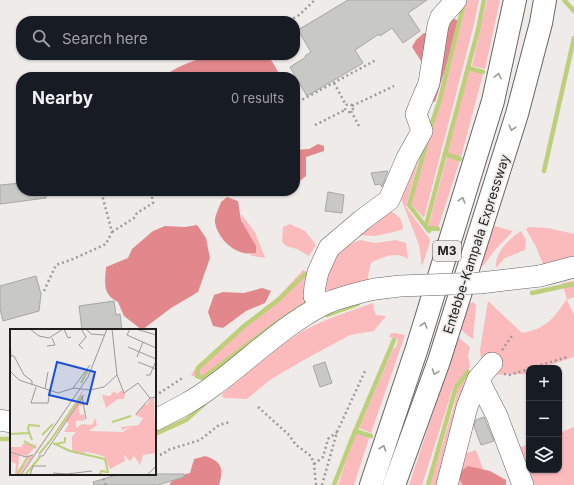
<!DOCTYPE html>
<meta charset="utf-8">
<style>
body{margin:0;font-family:Inter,sans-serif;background:#242831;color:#f1f3f6}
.controls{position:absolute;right:12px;bottom:12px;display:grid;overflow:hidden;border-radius:8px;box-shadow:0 1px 3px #0004}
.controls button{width:36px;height:36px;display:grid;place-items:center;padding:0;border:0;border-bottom:1px solid #363941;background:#171b24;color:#f1f3f6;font:20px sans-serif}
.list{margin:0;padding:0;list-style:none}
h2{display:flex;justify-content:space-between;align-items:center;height:52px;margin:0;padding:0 16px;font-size:17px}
h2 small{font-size:13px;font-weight:400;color:#9ea1a6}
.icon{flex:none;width:22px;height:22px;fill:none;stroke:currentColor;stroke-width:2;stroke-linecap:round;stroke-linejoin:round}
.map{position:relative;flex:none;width:574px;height:485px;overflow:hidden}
.search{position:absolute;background:#171b24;box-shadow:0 1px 3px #0004;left:16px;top:16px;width:284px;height:44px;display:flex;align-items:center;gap:10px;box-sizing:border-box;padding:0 14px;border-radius:16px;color:#9ea1a6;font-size:15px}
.panel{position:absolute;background:#171b24;box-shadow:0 1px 3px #0004;left:16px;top:72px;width:284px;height:124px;border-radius:16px}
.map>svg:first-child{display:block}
.green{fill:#fbbbbd}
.forest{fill:#e2888d}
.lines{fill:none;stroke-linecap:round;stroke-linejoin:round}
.stream{stroke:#bdcf7b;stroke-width:4.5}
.building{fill:#c8c8c4;stroke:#a7a6a3}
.minor-casing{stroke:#686563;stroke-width:22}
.highway-casing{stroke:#686563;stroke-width:24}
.path{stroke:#9c9a97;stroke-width:2.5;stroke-dasharray:2 3;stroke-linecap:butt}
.minor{stroke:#fff;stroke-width:21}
.highway{stroke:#fff;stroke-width:22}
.minor-bridge-casing{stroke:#686563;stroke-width:22;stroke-linecap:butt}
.minor-bridge{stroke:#fff;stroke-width:21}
.oneway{stroke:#9a9a99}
.labels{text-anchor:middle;stroke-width:3.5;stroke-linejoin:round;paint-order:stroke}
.shield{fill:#eeebe8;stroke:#5d5c5a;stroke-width:1}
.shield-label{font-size:12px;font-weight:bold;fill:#1f1e1d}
.street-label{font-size:13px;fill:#1f1e1d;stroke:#eeebe8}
.inset-river{fill:none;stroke:#bdcf7b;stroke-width:2}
.inset-road{fill:none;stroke:#9b9997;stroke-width:1}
.view{fill:#1d4ed8;fill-opacity:0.15;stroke:#1d4ed8;stroke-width:2}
.inset-edge{fill:none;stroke:#1f1e1d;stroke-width:2}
</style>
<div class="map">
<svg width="574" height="485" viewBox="0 0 574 485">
<rect width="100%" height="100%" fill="#eeebe8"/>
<g class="green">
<polygon points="467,0 479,0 474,24 424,218 411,204 432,127 445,88"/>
<polygon points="487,0 500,0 485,69 472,66"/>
<polygon points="469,70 483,74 461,157 447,153"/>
<polygon points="426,132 406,207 429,238 430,242 422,266 419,245 397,188"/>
<polygon points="447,157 460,160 438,228 429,227 429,224"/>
<polygon points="391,211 400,218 403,226 402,230 375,236 356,235"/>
<path d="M241 214 255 232 265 258 249 255 256 253C256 239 242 229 241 214Z"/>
<polygon points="290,224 305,231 316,245 309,256 297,249 286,246 282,241 283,227"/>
<polygon points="494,226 513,231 494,251 484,265 480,267"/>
<polygon points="529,227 548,228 574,234 574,262 552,266 543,264 536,247 526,229"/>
<path d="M521 231 526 240 525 250 505 258 496 268C494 253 509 239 521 231Z"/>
<path d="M360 240 375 243 396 240 406 243 408 259C396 251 385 257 372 262 368 269 368 279 368 287L331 291 321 290 334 251Z"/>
<polygon points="303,270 308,272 309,278 303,303 299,308 257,336 204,381 191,375 198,365 213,353 244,324 278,297"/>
<path d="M574 281V297L567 300 574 315V357L541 368H529V372L526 374 483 375 480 350 488 301 522 333C547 328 553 319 567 299L562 283Z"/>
<polygon points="473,302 476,305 473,339 467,335 460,328 468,304"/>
<path d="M373 303 374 310 376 315 386 316 374 331 350 335 302 361 270 380 247 399 224 398 222 396 223 393C248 372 273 349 301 332 324 319 348 312 373 303Z"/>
<polygon points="391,333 395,333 405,335 371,433 359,428 393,349 396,347 398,339 389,337"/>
<polygon points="458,337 470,347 468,356 470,367 454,385 422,485 409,485"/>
<polygon points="469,375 441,485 430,485 454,406 458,388"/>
<polygon points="574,427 574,485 529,485 518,448 529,444 529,470 559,470 559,433"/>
<polygon points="355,433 369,438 354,485 338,485"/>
<polygon points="476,450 489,485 451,485 457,456"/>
</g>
<g class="forest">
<polygon points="451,18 460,21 435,102 423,98 424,80 421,61 412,47 416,40 424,33 440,34"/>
<path d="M216 55H267L273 63 281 77H166L165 75C182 64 196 59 216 55Z"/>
<polygon points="318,144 324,146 324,151 306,157 306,176 295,185 295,150 309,149"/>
<path d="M227 197 238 201 241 220 256 246V253C237 257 219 241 215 223 214 217 219 208 221 202Z"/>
<path d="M197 225 206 238 210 258 198 292 171 308 142 330 124 316 118 302C102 294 105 283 106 267L128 258 132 249 153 231 165 226 185 227Z"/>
<polygon points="262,288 271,291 265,303 246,311 223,328 213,326 208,312 214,295 223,292 244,293"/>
<path d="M205 456C222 461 224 469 219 485H170V483L178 476 190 473 194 459Z"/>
<polygon points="468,466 490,471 506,480 506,485 463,485 459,478 460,472"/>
</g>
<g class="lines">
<g class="stream">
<polyline points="564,0 574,11"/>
<polyline points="468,68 483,72"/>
<polyline points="430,129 440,99 464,3"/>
<polyline points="426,144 409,205 429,231"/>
<polyline points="445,154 460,159"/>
<polyline points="544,171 574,38"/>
<polyline points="426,225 478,30 484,0"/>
<polyline points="428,228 438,229"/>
<polygon points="312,273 308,300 305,304 275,324 203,378 197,376 198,368 244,326 278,300 304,275"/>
<polyline points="532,293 574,284"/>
<polyline points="327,315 358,304"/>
<polyline points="355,431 371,436"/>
<polyline points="155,434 186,420 204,404"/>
<polyline points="0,439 11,439"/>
<polyline points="334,485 351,441 394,340"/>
<polyline points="428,485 456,387 468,372"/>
</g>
</g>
<g class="building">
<polygon points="348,0 427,0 408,13 420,31 403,43 392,28 380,36 379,34 355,50 363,63 307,96 290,67 306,57 305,56 311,52 298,30"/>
<polygon points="388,171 382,187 380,184 375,185 371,173"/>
<polygon points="21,183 21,191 46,191 46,198 0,204 0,185"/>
<polygon points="328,192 344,195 342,213 325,211"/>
<polygon points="36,276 41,294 39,311 3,321 0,309 0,286"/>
<polygon points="114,301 116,315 120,314 122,330 82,330 79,306"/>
<polygon points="325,362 332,383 320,387 313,366"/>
<polygon points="484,417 494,441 481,445 474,426 476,420"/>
<polygon points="120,474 184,474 184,477 158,485 94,485 93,482"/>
</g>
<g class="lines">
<defs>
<g id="minor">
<polyline points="540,276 574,267"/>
<polyline points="323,305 314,296 315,286 318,272 329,248 362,220 389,200 407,158 422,131 416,114 429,83 438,25 441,17 456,0"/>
<polyline points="478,379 497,416 523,485"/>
<polyline points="0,420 11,422"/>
<path d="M155 420C175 410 195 400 213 386 249 360 282 326 323 305 339 297 358 293 375 289"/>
<polyline points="447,485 467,407 478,379 492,363"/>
</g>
<g id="highway">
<polyline points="371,485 417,348 493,101 515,0"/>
<polyline points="394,485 439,361 517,114 541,23 545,0"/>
</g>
</defs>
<use href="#minor" class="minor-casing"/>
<use href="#highway" class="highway-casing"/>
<g class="path">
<polyline points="289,21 299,15 315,0"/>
<polyline points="334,83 346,105"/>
<polyline points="298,102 376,60"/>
<circle cx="349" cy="108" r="4"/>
<polyline points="352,106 394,86"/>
<polyline points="351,111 360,128"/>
<polyline points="315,125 345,110"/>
<polyline points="112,232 134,218 137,213 153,203 151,191"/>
<polyline points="44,291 56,265 73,259 106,244 112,232 101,191"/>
<polyline points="502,350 512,336"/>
<polyline points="531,368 567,357"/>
<polyline points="504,374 509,375 529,369"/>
<polyline points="155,396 184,377"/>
<polyline points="258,407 288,434 296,445 311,456 314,464 316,485"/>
<polyline points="155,456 163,454 168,450 200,440 219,425 230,422"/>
<polyline points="314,464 323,457 328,439 337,432"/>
<polyline points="105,474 103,478 106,485"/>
<polyline points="322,485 337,432 365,371"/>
</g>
<use href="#minor" class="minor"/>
<use href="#highway" class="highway"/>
<defs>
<polyline id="minor-bridge" points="375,289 400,286 480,283 540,276"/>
</defs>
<use href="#minor-bridge" class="minor-bridge-casing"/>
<use href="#minor-bridge" class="minor-bridge"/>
</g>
<defs><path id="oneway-chevron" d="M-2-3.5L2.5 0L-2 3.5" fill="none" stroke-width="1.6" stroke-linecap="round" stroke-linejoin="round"/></defs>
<g class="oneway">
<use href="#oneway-chevron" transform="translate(498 76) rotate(-77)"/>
<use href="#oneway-chevron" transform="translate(512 128) rotate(107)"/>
<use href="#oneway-chevron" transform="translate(462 200) rotate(-73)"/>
<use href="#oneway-chevron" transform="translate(424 325) rotate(-73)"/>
<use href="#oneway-chevron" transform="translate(435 372) rotate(110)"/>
<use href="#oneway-chevron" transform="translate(383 448) rotate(-71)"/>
</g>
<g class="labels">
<rect class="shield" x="433" y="241" width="28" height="20" rx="3"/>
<g class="shield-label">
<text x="447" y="255">M3</text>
</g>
<g class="street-label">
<text transform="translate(476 244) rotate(-72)" y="5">Entebbe-Kampala Expressway</text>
</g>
</g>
<g transform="translate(10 329)">
<rect width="146" height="146" fill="#eeebe8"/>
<path d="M73 61 71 71 74 76 69 77V81L70 86 74 85 75 91 66 92V99L72 95 82 96 85 89 87 96 79 102 113 103 120 98 112 101 111 98 129 96 133 89 125 86 135 75 137 76 140 70 144 69 146 124 133 126 130 136 124 127 120 132 114 126 115 132 100 140 94 127 77 123 66 125 62 121V108L66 103H54L59 95 56 92 41 112ZM112 61 115 65 114 70H108L96 79 92 66 100 67 104 62 107 65ZM68 63 10 146H5L6 135 0 132V124L9 126 8 144 18 131 15 128 23 126ZM14 114 27 116 17 127 0 123V118H11Z" fill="#fbbbbd"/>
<path class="inset-river" d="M71 54 78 41M102 93 121 87M0 105 19 104M32 106 43 95M22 111 18 100 19 96 30 97M14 112 26 119M40 112 71 67M43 114 60 122 95 130 98 143 91 142 90 146M46 115 55 113V108M29 125 40 112M7 146 17 129M15 146 30 128"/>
<path class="inset-road" d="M20 0 29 7 39 9 53 0M54 0 58 9 61 8M71 0 76 8 69 16 73 20M76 0 81 5 94 6M102 0 107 46M120 0 117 6 146 19M126 0 146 6M0 9 1 27M37 17 45 16 42 9M118 18 146 30M1 27H4L14 46 22 52V56M127 28 133 13M128 33 146 40M0 42 9 51 48 64 64 59 80 61 94 58 107 46 114 64 128 54 140 69M136 46H140L146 32M26 58 21 74H38L40 61M63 59 80 36M35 60 38 43M72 67 76 90M126 85 140 69 146 68M0 123 16 128 23 126M28 127H33L74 66M43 144 57 145 82 142M11 146 78 48 97 0M20 146 23 137H36M137 146 146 137"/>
<path class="view" d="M47 33 85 43 77 75 39 66Z"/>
<rect width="146" height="146" class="inset-edge"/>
</g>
</svg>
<div class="controls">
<button>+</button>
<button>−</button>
<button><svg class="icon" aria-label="layers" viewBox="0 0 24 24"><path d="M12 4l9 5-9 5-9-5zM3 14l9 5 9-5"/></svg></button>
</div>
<div class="search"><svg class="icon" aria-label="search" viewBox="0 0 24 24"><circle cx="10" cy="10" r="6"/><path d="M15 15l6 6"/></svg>Search here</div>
<section class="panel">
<h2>Nearby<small>0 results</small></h2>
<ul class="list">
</ul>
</section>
</div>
